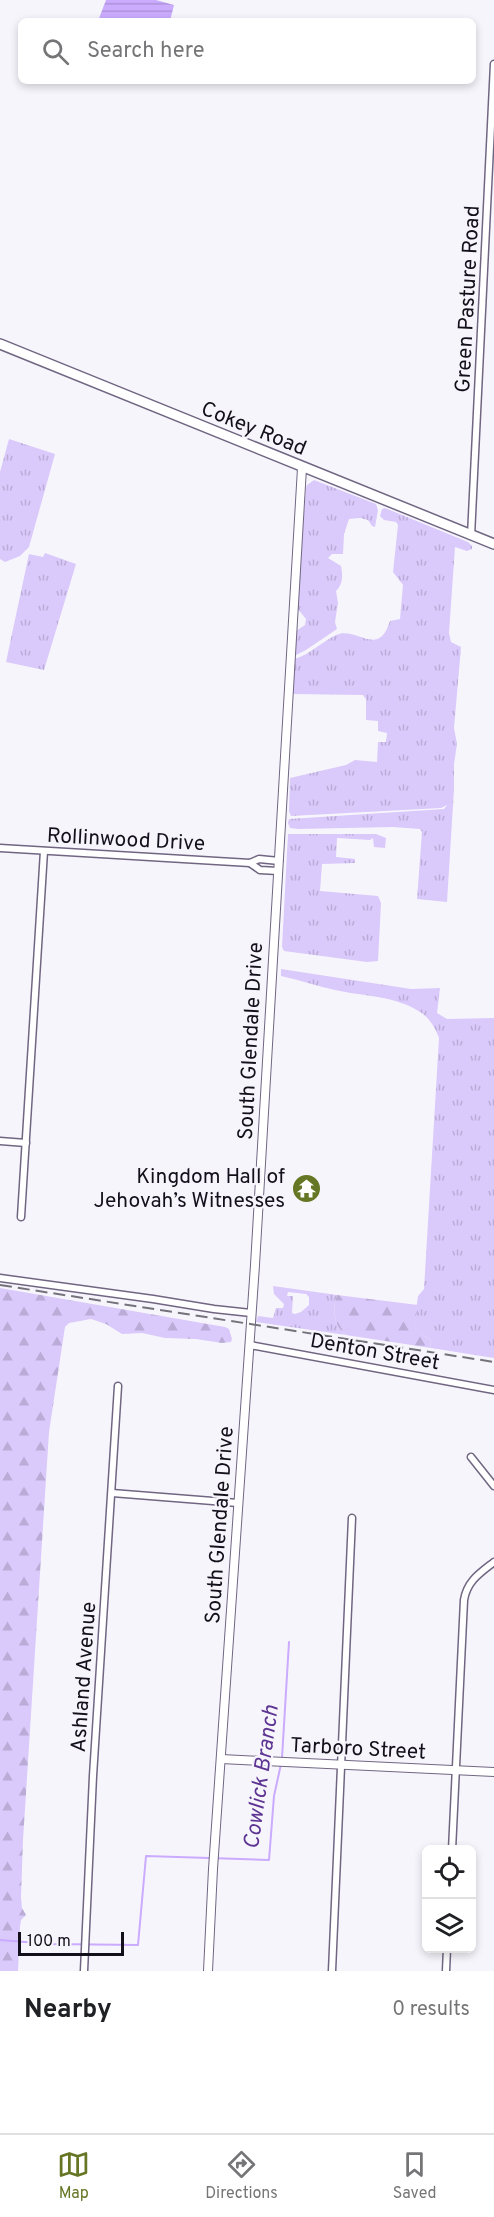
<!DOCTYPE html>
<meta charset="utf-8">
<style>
body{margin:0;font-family:Overpass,sans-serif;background:#f2f2f2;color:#202124}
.controls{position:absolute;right:18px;bottom:18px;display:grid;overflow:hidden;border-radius:9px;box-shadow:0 3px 9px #0003}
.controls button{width:54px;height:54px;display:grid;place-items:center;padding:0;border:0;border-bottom:2px solid #e0e0e0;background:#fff;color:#202124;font:30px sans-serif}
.scale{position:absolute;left:18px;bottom:15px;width:106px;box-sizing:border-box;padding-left:6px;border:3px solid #14101b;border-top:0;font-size:16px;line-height:21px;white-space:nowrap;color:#14101b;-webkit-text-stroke:4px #f7f5fc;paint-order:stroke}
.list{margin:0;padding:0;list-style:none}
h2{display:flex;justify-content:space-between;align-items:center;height:78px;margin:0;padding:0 24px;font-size:26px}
h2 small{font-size:20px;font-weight:400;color:#757577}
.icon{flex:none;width:33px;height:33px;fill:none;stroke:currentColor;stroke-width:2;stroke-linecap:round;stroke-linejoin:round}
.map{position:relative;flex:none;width:494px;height:1971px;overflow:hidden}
.search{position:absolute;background:#fff;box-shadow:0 3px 9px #0003;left:18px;right:18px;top:18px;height:66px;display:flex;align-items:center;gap:15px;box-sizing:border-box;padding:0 21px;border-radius:9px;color:#757577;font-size:22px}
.sheet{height:162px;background:#fff}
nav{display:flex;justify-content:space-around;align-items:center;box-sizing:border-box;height:84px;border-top:2px solid #e0e0e0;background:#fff;font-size:16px;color:#757577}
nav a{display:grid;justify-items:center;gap:3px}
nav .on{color:#657624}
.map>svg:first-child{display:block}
.grass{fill:url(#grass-tufts);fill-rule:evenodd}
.forest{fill:url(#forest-firs)}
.water{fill:url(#water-rules)}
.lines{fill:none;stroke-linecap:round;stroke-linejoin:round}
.stream{stroke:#caabfe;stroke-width:2}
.minor-casing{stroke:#706682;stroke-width:9}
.tertiary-casing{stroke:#706682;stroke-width:10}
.secondary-casing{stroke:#706682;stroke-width:12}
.minor{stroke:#fff;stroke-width:6}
.tertiary{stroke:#fff;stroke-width:8}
.secondary{stroke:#fff;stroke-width:9}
.rail{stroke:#75727b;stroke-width:2;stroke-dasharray:12 6;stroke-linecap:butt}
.labels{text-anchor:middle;stroke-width:4.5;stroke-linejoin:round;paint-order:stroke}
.street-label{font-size:21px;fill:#14101b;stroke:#f7f5fc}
.poi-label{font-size:21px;fill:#14101b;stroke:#f7f5fc;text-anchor:end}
.water-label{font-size:22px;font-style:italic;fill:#5d3492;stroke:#f7f5fc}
</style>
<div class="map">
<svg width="494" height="1971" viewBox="0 0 494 1971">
<defs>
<pattern id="grass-tufts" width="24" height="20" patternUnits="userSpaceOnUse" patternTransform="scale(1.5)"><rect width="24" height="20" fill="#dac9fb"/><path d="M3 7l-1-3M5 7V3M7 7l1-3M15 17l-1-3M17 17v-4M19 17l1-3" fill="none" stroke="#baacd7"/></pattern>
<pattern id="forest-firs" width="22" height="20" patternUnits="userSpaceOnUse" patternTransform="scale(1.5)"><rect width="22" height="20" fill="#dac9fb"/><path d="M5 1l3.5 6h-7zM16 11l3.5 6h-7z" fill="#baacd7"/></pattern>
<pattern id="water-rules" width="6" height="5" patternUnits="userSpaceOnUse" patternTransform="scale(1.5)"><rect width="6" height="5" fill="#caabfe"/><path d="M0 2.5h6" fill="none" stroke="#ad92d9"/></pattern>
</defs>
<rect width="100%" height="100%" fill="#f7f5fc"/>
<g class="grass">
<polygon points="9,439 55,454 29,547 20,556 5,562 0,559 0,472"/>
<path d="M314 480 376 504 378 510 375 527 372 526 368 520 360 518 349 519 344 534 343 554H332L328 558 341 566C343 576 343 584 336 591L338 603 335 622 337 629 306 650 296 655V631L305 625 306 619 297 608 306 488 307 485Z"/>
<path d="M385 508 468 542 472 546V549L467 551 455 547 449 633 451 642 461 647 454 728 457 744 454 764V789L447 902 417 899 422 832 420 829 393 827 298 829 290 828 288 823 289 819 444 809 447 805 441 808 291 816 289 811 290 778 346 765 355 760 377 762 378 742H386L387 733 378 731V721L366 720V699L363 695 292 694 295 659C310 654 322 642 336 635 357 626 378 659 390 621L400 619 403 585 393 572 398 525 396 522 384 520 380 516 382 509Z"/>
<polygon points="45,553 76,564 44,670 6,662 29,554 43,557"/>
<polygon points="288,834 376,834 386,838 385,848 374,847 373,838 370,840 337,838 336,857 355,859 355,863 322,864 320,891 378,896 381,903 378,961 367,962 284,951 282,947"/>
<path d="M281 969 411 989 440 988 437 1013 447 1019 494 1018V1358L431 1348 430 1339 417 1332 414 1326 418 1296 424 1289 439 1038C436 1029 429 1017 420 1012 397 996 362 996 335 990 317 986 299 980 281 976Z"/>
<path d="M273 1286 337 1295C332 1309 333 1325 346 1335L256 1322 258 1316 273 1318 276 1308H283L284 1304 274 1294ZM288 1292 306 1294 309 1297V1305L301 1312 295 1314 292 1313 293 1296H287Z"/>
</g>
<g class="forest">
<polygon points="0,1288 225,1327 229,1329 232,1339 231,1342 222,1343 196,1339 165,1338 142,1333 122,1334 106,1324 91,1319 69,1323 65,1327 49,1432 23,1840 21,1897 22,1908 26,1915 21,1920 20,1927 18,1971 0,1971"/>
<path d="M337 1295 418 1305C415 1328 408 1327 430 1339L431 1348 346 1335C333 1325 332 1309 337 1295Z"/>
</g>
<polygon class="water" points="106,0 156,0 174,5 170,21 98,21"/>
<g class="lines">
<g class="stream">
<polyline points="282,1758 289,1642"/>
<polyline points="0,1940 50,1944 138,1945 146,1856 269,1860 274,1796 281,1764"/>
</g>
<defs>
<g id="minor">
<polyline points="471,536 494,64"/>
<polyline points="0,848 250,863 259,859 279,861"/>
<polyline points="250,863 260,870 278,871"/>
<polyline points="0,1141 26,1143"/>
<polyline points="21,1217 44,851"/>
<polyline points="0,1278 153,1299 214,1309 251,1313"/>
<polyline points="250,1345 494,1390"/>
<polyline points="471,1457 494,1486"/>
<polyline points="112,1493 238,1503"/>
<path d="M452 1850 464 1600C467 1581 480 1573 494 1562"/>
<polyline points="84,1971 93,1776 118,1386"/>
<polyline points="332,1971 352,1518"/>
<polyline points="446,1971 447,1948"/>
</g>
<g id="tertiary">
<polyline points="221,1759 494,1772"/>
<polyline points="208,1971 213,1869 255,1265 302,468"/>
</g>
<polyline id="secondary" points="0,344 494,544"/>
</defs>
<use href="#minor" class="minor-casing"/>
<use href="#tertiary" class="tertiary-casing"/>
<use href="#secondary" class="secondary-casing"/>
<use href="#minor" class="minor"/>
<use href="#tertiary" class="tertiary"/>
<use href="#secondary" class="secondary"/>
<polyline class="rail" points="0,1285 494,1362"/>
</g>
<defs>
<symbol id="temple-disc" viewBox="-11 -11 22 22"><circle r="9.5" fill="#657624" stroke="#f7f5fc"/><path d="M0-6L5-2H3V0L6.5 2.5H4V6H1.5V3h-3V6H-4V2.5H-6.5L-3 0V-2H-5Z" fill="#fff"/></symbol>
</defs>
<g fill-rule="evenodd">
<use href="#temple-disc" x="290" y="1172" width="33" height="33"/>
</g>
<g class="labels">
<g class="street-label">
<text transform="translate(467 299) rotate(-87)" y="7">Green Pasture Road</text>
<text transform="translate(254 428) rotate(22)" y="7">Cokey Road</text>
<text transform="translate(126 839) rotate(3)" y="7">Rollinwood Drive</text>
<text transform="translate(250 1041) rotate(-87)" y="7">South Glendale Drive</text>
<text transform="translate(375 1351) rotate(10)" y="7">Denton Street</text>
<text transform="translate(219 1525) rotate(-86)" y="7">South Glendale Drive</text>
<text transform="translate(83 1677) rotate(-86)" y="7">Ashland Avenue</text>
<text transform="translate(358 1748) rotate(3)" y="7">Tarboro Street</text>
</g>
<g class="poi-label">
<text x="285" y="1183">Kingdom Hall of<tspan x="285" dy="24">Jehovah’s Witnesses</tspan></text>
</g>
<g class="water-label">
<text transform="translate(260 1777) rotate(-82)" y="8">Cowlick Branch</text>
</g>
</g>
</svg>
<div class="controls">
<button><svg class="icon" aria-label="locate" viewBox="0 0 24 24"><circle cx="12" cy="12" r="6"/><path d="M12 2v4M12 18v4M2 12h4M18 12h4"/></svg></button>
<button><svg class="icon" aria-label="layers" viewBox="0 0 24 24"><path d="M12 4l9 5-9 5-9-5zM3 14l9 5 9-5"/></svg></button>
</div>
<div class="scale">100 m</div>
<div class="search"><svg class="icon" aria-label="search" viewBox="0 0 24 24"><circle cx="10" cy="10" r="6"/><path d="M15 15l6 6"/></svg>Search here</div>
</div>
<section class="sheet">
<h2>Nearby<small>0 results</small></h2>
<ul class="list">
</ul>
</section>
<nav>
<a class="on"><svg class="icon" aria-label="map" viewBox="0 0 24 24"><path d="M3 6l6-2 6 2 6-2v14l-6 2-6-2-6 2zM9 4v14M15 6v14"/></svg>Map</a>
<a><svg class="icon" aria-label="directions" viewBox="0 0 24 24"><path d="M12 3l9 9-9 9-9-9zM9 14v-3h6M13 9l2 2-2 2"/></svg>Directions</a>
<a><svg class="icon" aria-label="saved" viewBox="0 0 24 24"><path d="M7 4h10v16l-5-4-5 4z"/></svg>Saved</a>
</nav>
